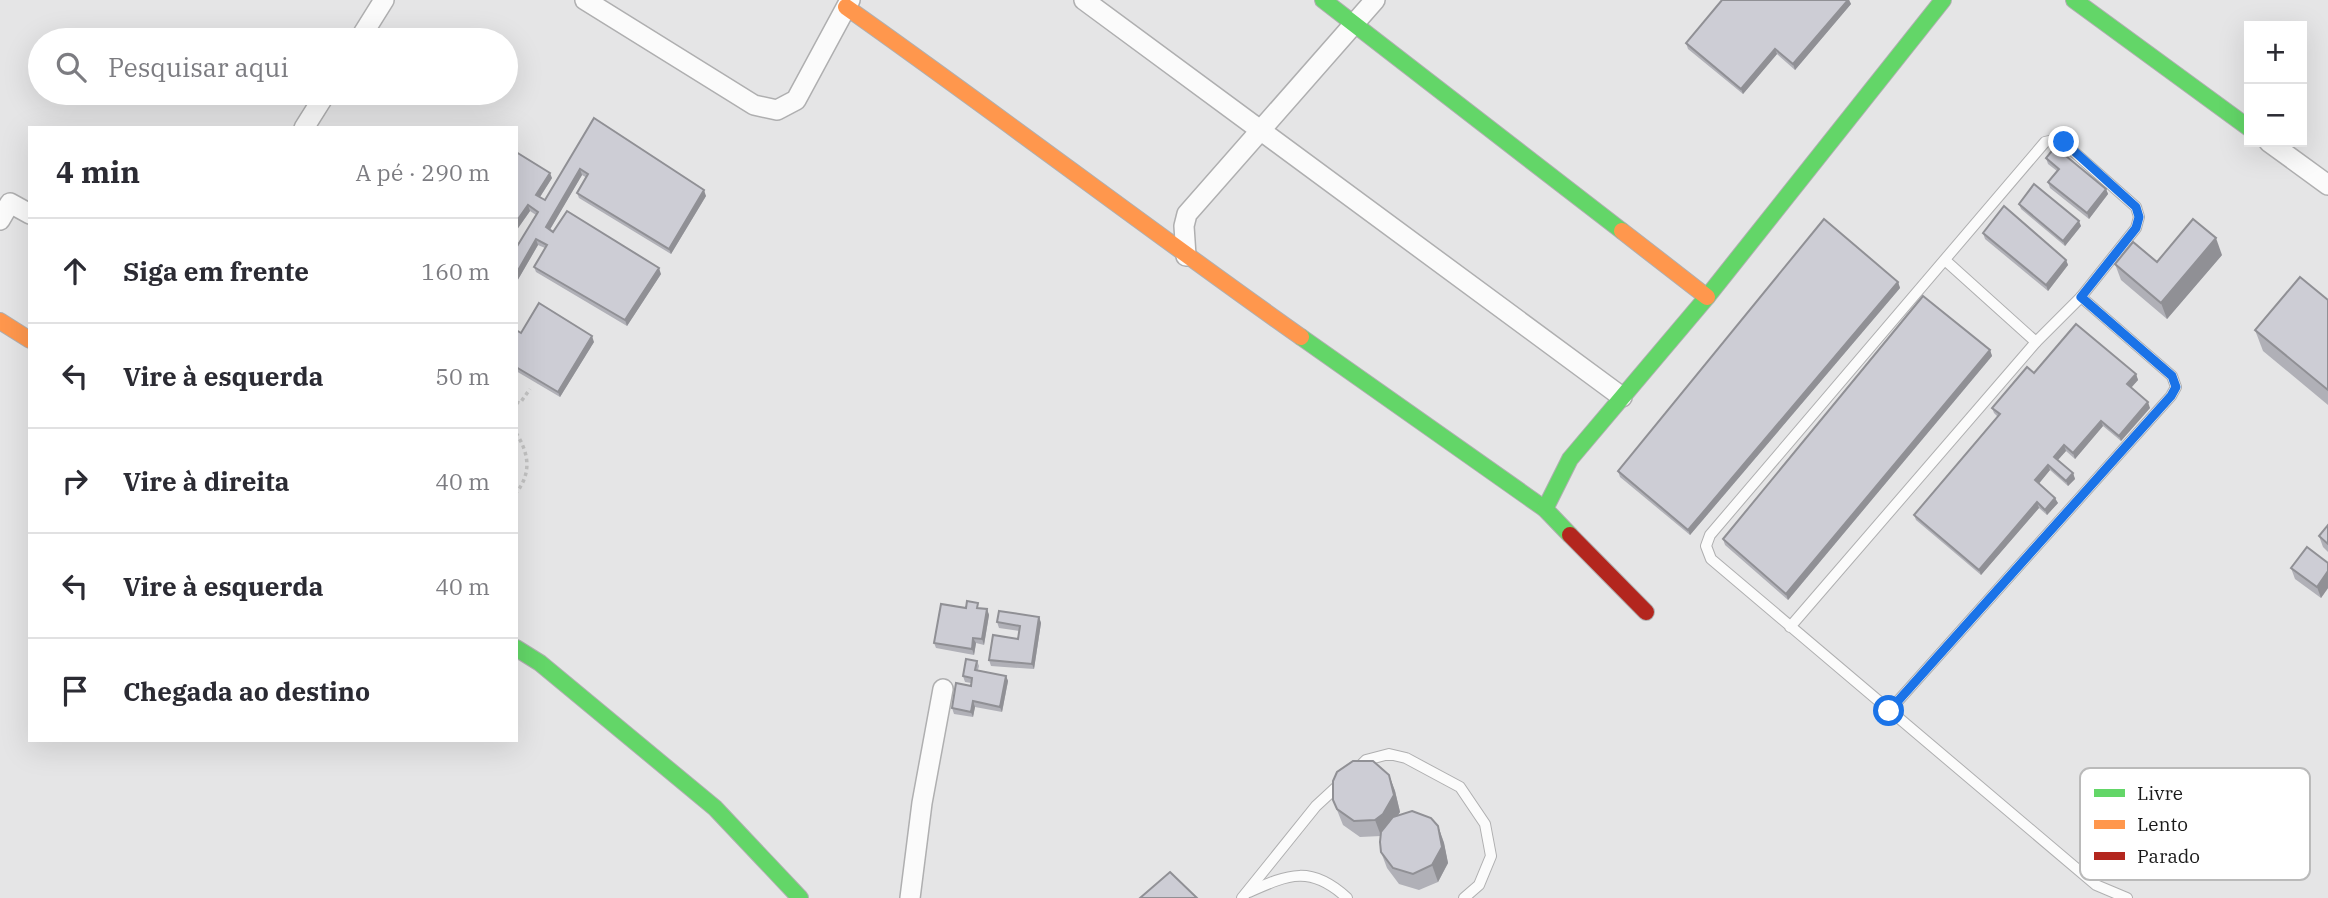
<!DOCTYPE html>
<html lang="pt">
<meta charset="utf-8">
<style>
body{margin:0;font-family:"IBM Plex Serif",serif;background:#f7f7f7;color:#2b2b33}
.controls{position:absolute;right:21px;top:21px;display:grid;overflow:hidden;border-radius:0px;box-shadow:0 7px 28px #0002}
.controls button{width:63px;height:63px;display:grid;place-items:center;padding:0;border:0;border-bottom:2px solid #e1e1e2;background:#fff;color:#2b2b33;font:35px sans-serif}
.stop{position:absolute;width:21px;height:21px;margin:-16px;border:5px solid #1a73e8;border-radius:50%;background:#fff}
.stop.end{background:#1a73e8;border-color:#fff;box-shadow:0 2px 7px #0008}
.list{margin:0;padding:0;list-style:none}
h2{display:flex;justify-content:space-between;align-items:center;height:91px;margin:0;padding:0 28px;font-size:30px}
h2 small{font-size:23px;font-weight:400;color:#7c7c81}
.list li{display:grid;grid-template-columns:46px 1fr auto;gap:21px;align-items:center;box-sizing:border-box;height:105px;padding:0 28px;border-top:2px solid #e1e1e2}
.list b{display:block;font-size:26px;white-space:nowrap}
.list em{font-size:23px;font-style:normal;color:#7c7c81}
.icon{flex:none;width:38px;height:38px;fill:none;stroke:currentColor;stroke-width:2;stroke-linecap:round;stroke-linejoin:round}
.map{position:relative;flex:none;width:2328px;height:898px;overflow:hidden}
.search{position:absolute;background:#fff;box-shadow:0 7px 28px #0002;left:28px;top:28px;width:490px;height:77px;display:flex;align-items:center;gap:18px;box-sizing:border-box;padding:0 24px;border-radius:38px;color:#7c7c81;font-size:26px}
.panel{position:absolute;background:#fff;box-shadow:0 7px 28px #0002;left:28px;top:126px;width:490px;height:616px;border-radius:0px}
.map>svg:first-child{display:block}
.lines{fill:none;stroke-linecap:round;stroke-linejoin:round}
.lane-casing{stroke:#afafb0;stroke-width:12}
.street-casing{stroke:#afafb0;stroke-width:22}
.fast-casing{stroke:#afafb0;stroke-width:18}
.slow-casing{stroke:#afafb0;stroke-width:18}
.jam-casing{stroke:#afafb0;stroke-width:18}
.path{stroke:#c3c3c3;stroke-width:3.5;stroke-dasharray:3.5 3.5;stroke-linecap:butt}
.lane{stroke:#fbfbfb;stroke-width:10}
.street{stroke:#fbfbfb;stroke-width:19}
.fast{stroke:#63d668;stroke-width:16}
.slow{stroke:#ff974d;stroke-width:16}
.jam{stroke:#b3261e;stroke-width:16}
.wall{fill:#b0b0b7}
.shaded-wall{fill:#909095}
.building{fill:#cdcdd5;stroke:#909095;stroke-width:2}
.route{stroke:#1a73e8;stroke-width:9}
.key{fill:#fff;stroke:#bababa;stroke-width:2}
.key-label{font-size:19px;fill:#191919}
</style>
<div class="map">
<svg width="2328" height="898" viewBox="0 0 2328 898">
<rect width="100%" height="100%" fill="#e5e5e6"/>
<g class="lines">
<defs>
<g id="lane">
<polyline points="1946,261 2036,342"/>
<polyline points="1790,627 2036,342 2081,297 2136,228 2139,217 2136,207 2064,143 2054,140 2045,142 1710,535 1706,546 1711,559 2096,885 2127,898"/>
<polyline points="1889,711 2171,396 2176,387 2172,376 2081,297"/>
<polyline points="1356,770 1366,760 1389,754 1406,758 1460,787 1485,824 1491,856 1479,885 1464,898"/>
<path d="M1249 892C1289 874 1311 865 1347 898"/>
<polyline points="1242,898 1316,806 1342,782"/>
</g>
<g id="street">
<polyline points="585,0 754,105 777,110 796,100 850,0"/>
<polyline points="1084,0 1622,397"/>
<polyline points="359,40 384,0"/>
<polyline points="304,128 326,93"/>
<polyline points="2269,142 2328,185"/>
<polyline points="0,220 10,203 30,214"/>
<polyline points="1186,256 1184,226 1187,214 1375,0"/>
<polyline points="910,898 922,803 943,689"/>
</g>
<g id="fast">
<polyline points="1323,0 1622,231"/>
<polyline points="2074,0 2249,128"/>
<polyline points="1301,337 1545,509 1570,535"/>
<polyline points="1545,509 1570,459 1707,297 1943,0"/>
<polyline points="516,648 540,663 715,808 800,898"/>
</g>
<g id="slow">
<path d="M846 7C999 115 1148 229 1301 337"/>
<polyline points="1622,231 1707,297"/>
<polyline points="0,321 30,340"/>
</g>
<polyline id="jam" points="1570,535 1646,612"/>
</defs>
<use href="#lane" class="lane-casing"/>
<use href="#street" class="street-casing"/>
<use href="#fast" class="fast-casing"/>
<use href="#slow" class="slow-casing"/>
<use href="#jam" class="jam-casing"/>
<g class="path">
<polyline points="516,402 520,403 530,389"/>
<path d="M516 433C529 453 532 473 516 493"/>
</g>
<use href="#lane" class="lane"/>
<use href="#street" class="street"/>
<use href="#fast" class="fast"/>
<use href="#slow" class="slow"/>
<use href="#jam" class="jam"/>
</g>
<g class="wall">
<polygon points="1722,0 1849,0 1851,4 1795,70 1777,54 1743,94 1688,49 1686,43"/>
<polygon points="594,118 706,196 671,254 579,198 577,193 587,178 582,175 550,229 661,274 627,326 536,272 534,267 545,248 538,245 516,283 516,248 536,215 530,211 516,231 516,152 552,178 540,197 545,200"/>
<polygon points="2046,158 2106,189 2108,194 2089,219 2050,188 2048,182 2057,171 2048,164"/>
<polygon points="2019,204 2081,226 2065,246 2021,209"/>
<polygon points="1983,233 2066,260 2068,265 2048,291 1985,239"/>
<polygon points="2222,255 2167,319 2121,280 2115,264 2157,262"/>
<polygon points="1898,282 1900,288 1690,535 1620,477 1618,471"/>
<polygon points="2328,300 2328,405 2263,351 2255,330"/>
<polygon points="516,330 521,333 594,342 560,397 516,371"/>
<polygon points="1990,350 1992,356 1788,600 1725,545 1723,539"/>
<polygon points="2034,373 2136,374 2138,380 2131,388 2150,408 2121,441 2103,426 2075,459 2066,451 2058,460 2073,473 2075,479 2068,486 2050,470 2039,483 2058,503 2047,515 2039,508 1981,575 1916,520 1914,515 1998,417 1994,413 1992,408"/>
<polygon points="2328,525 2328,552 2323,547 2319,536"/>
<polygon points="2328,563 2328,588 2321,598 2295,579 2291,568"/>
<polygon points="966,608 987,609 989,615 984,645 976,643 974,655 936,648 934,643"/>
<polygon points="1039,617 1041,623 1034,669 991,666 989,660 1018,639 1020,631 999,628 997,622"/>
<polygon points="977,661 979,666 978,670 1006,676 1008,681 1002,712 975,707 973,717 954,714 952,708 971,686 971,683 965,682 963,676"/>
<polygon points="1389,775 1395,791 1400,812 1397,816 1438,826 1444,843 1448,863 1438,882 1419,890 1399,884 1387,868 1381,852 1381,836 1360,837 1343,825 1333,800"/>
</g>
<g class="shaded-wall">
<polygon points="1848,0 1849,0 1851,4 1795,70 1793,64"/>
<polygon points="1775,49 1777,54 1743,94 1741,89"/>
<polygon points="580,169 582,175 548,233 546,227"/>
<polygon points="550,173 552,178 538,200 536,195"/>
<polygon points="2106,189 2108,194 2089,219 2087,213"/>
<polygon points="704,190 706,196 671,254 669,249"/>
<polygon points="528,205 530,211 516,231 516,222"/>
<polygon points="2079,221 2081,226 2065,246 2063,241"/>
<polygon points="2216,238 2222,255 2167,319 2161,303"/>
<polygon points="536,239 538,245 516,283 516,274"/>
<polygon points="2066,260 2068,265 2048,291 2046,285"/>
<polygon points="659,268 661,274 627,326 625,320"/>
<polygon points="1898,282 1900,288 1690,535 1688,530"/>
<polygon points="592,336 594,342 560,397 558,392"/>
<polygon points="1990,350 1992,356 1788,600 1786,594"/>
<polygon points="2136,374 2138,380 2129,390 2127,384"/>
<polygon points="2148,402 2150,408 2121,441 2119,436"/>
<polygon points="2101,421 2103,426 2075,459 2073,453"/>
<polygon points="2064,445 2066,451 2056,462 2054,457"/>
<polygon points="2048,465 2050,470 2037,486 2035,480"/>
<polygon points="2073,473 2075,479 2068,486 2066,481"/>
<polygon points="2055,498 2058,503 2047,515 2045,510"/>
<polygon points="2037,502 2039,508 1981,575 1979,570"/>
<polygon points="2328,571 2328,588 2321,598 2317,587"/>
<polygon points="987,609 989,615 984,645 982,639"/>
<polygon points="1039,617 1041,623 1034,669 1032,664"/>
<polygon points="973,638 976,643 974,655 972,649"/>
<polygon points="1006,676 1008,681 1002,712 1000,707"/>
<polygon points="973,701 975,707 973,717 971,712"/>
<polygon points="1389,775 1395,791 1400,812 1389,830 1381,836 1375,820"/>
<polygon points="1438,826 1444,843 1448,863 1438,882 1432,865"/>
</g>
<g class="building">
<polygon points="1722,0 1848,0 1793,64 1775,49 1741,89 1686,43"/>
<polygon points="594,118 704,190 669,249 577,193 588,174 580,169 546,227 553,232 567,211 659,268 625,320 534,267 547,245 536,239 516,274 516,248 538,212 528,205 516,222 516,152 550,173 536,195 545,200"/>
<polygon points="2055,147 2106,189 2087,213 2048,182 2059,169 2046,158"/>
<polygon points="2034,184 2079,221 2063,241 2019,204"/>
<polygon points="2004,206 2066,260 2046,285 1983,233"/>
<polygon points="1824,219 1898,282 1688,530 1618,471"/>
<polygon points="2193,219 2216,238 2161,303 2115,264 2133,242 2157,262"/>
<polygon points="2300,277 2328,300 2328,390 2255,330"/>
<polygon points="1923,296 1990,350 1786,594 1723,539"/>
<polygon points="539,303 592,336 558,392 516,367 516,330 521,333"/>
<polygon points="2076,324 2136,374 2127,384 2148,402 2119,436 2101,421 2073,453 2064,445 2054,457 2073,473 2066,481 2048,465 2035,480 2055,498 2045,510 2037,502 1979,570 1914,515 2000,414 1992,408 2027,367 2034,373"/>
<polygon points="2328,525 2328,544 2319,536"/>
<polygon points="2307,547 2328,563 2328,571 2317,587 2291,568"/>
<polygon points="967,601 978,603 977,608 987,609 982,639 973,638 972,649 934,643 941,604 966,608"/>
<polygon points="999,611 1039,617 1032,664 989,660 993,635 1018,639 1020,626 997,622"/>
<polygon points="966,659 977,661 975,670 1006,676 1000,707 973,701 971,712 952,708 956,683 971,686 972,678 963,676"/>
<polygon points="1353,761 1373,761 1389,775 1394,795 1383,814 1375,820 1354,821 1337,809 1333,800 1333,781 1337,772"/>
<polygon points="1412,811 1431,818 1438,826 1442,847 1432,865 1413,874 1393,868 1381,852 1380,842 1381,832 1393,817"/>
<polygon points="1170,872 1197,898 1140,898"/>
</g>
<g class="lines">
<polyline class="route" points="1889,711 2171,396 2176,387 2172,376 2081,297 2136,228 2139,217 2136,207 2064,142"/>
</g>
<rect x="2080" y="768" width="230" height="112" rx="10" class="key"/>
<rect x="2094" y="789" width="31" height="8" fill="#63d668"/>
<rect x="2094" y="820" width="31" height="9" fill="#ff974d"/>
<rect x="2094" y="852" width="31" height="8" fill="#b3261e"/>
<g class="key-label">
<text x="2137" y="800">Livre</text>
<text x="2137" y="831">Lento</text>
<text x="2137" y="863">Parado</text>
</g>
</svg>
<div class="controls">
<button>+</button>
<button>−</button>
</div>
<div class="stop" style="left:1889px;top:711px"></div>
<div class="stop end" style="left:2064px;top:142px"></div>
<div class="search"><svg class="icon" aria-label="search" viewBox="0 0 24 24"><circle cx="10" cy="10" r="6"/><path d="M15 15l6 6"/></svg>Pesquisar aqui</div>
<section class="panel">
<h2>4 min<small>A pé · 290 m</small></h2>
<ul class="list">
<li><svg class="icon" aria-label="ahead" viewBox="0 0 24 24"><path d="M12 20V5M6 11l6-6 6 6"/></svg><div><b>Siga em frente</b></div><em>160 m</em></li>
<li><svg class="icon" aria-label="left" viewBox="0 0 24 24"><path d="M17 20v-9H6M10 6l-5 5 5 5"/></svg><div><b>Vire à esquerda</b></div><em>50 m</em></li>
<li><svg class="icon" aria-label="right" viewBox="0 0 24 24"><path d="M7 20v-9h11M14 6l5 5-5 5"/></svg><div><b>Vire à direita</b></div><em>40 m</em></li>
<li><svg class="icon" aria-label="left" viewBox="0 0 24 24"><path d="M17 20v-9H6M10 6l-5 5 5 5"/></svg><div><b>Vire à esquerda</b></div><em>40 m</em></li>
<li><svg class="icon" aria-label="arrive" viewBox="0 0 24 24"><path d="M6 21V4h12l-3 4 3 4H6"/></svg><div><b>Chegada ao destino</b></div></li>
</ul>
</section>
</div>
